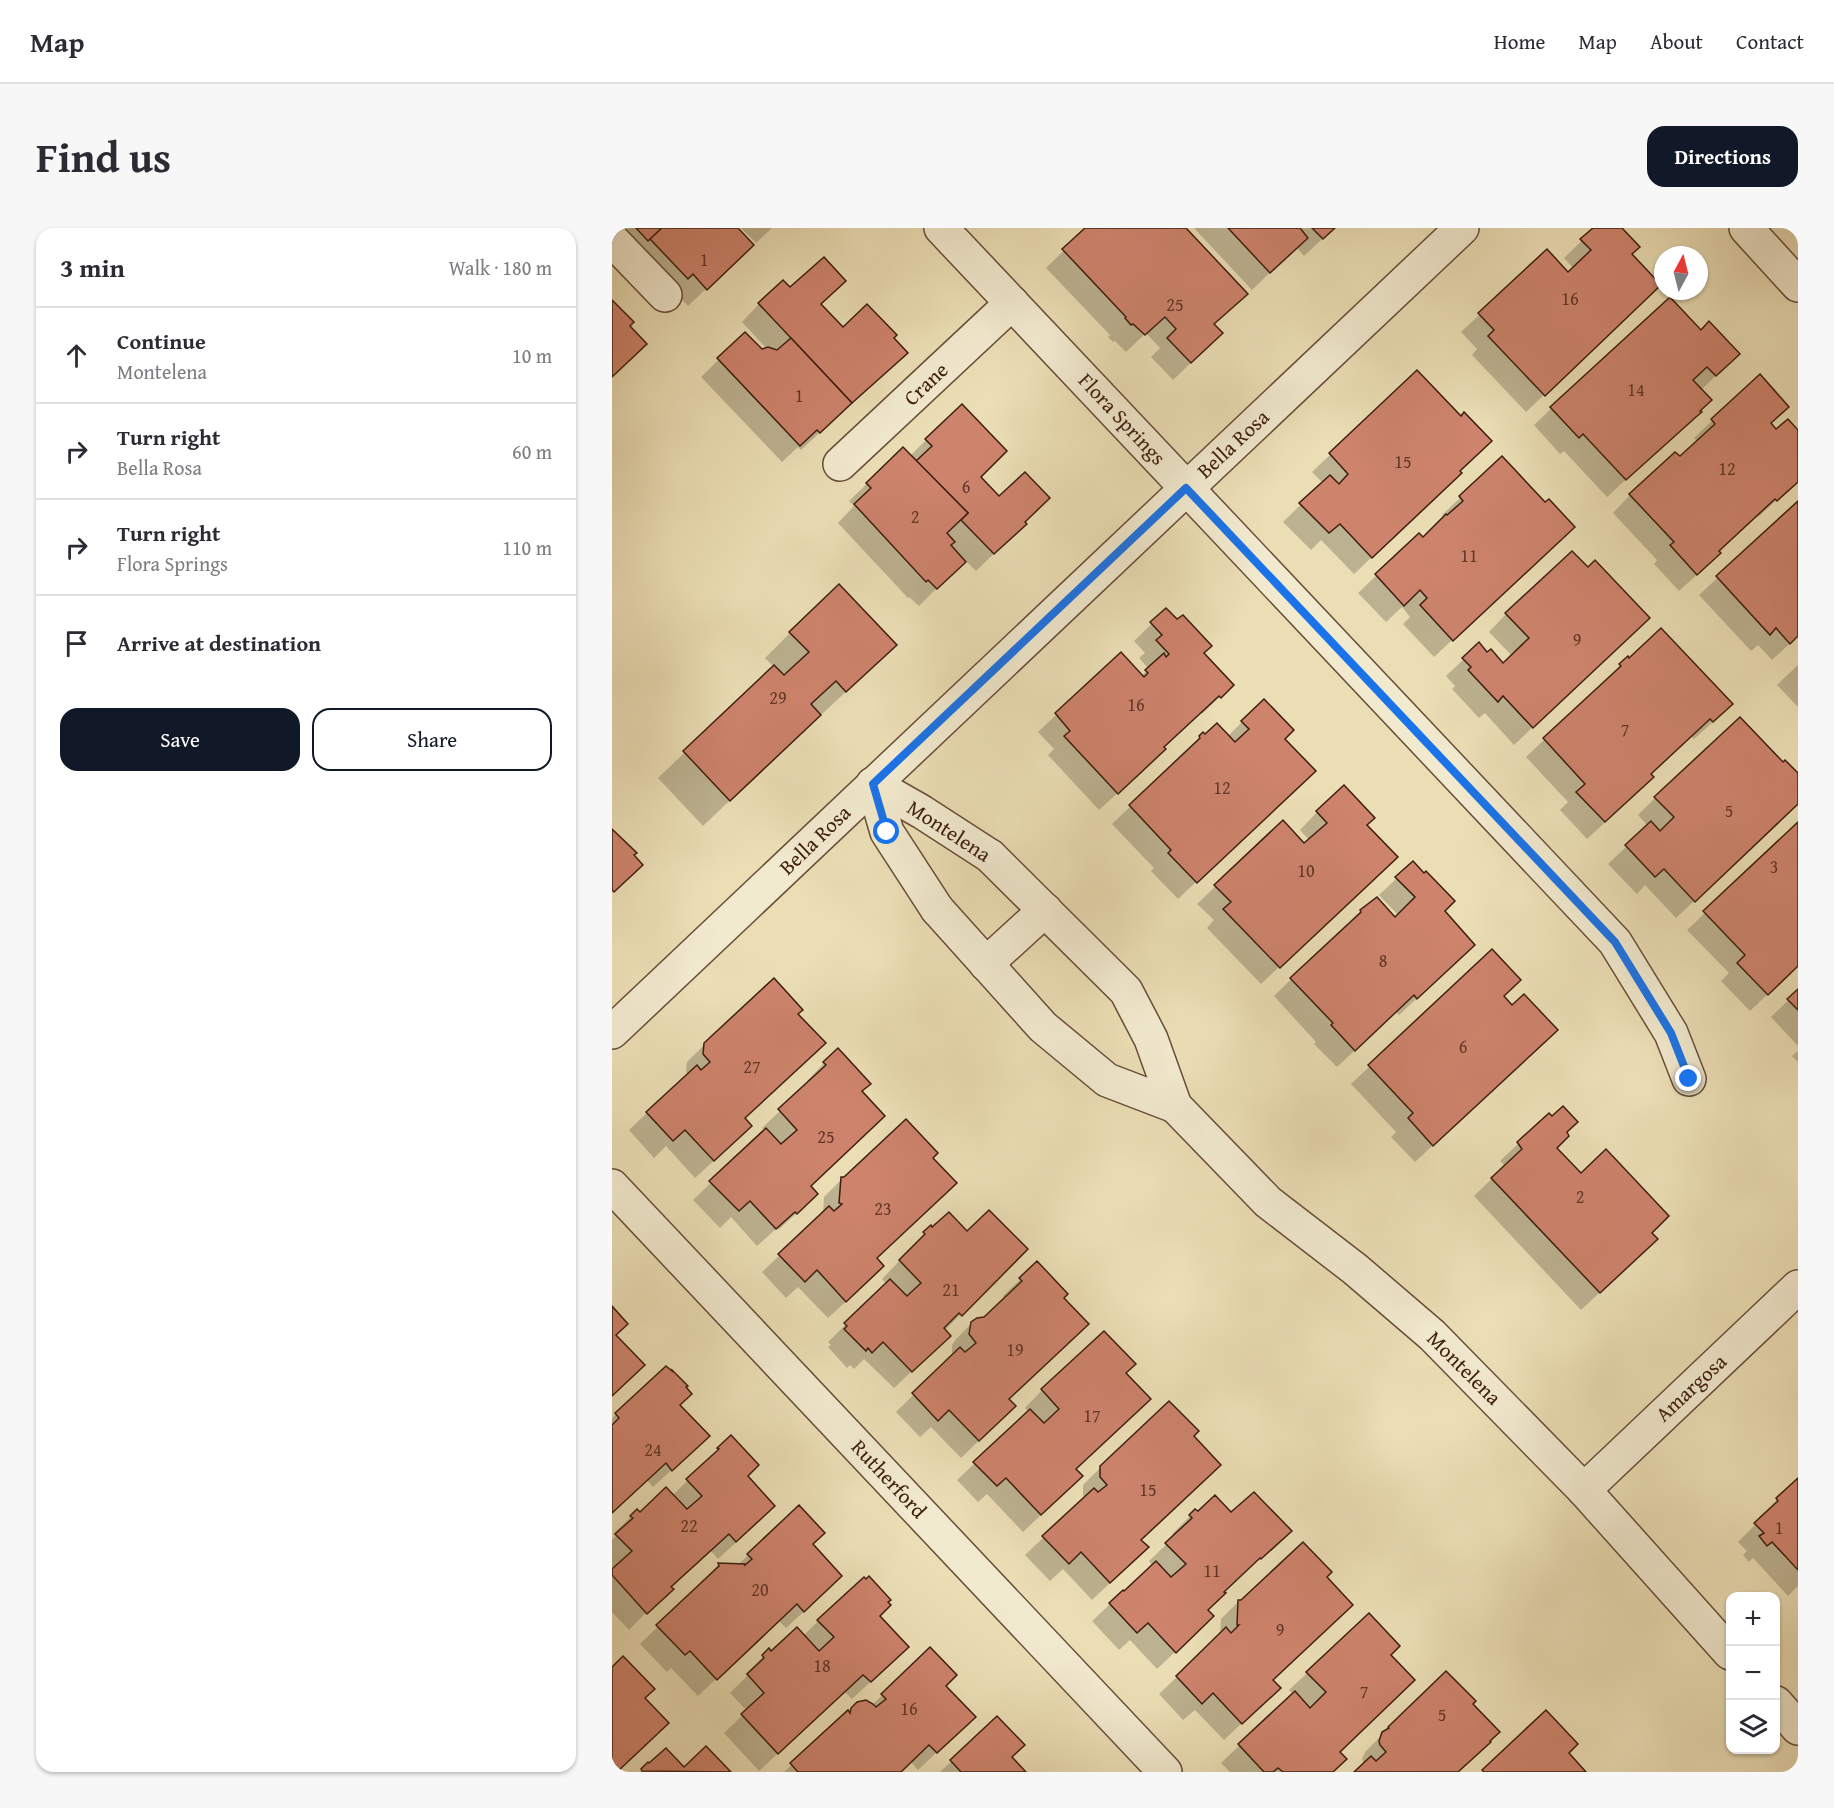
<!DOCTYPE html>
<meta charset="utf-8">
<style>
body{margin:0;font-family:"Gentium Book Plus",serif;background:#f7f7f7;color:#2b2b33}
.controls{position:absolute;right:18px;bottom:18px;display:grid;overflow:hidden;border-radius:12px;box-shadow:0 2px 4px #0004}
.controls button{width:54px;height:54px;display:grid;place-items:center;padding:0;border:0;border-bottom:2px solid #e1e1e2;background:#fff;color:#2b2b33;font:30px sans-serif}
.compass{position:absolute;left:1042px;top:18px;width:54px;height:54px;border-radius:50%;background:#fff;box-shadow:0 2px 4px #0004;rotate:7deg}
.stop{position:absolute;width:18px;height:18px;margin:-14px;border:4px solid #1a73e8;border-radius:50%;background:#fff}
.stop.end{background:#1a73e8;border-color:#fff;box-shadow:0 2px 6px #0008}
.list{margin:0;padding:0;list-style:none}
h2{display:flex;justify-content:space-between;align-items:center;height:78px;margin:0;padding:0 24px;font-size:26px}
h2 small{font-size:20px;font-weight:400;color:#7c7c81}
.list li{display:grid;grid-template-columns:39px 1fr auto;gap:18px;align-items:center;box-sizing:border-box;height:96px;padding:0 24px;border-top:2px solid #e1e1e2}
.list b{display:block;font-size:22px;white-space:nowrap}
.list p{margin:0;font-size:20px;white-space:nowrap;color:#7c7c81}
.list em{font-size:20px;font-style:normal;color:#7c7c81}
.actions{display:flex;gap:12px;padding:18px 24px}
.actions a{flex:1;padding:14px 0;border:2px solid #111827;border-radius:18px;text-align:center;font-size:21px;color:#111827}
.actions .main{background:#111827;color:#fff}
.icon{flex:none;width:33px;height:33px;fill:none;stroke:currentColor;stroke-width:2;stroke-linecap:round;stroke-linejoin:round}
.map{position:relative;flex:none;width:1186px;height:1544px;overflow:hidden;border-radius:18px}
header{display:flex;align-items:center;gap:36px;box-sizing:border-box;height:84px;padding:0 30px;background:#fff;border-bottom:2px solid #e1e1e2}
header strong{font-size:28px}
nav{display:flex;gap:33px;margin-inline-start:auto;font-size:21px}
.intro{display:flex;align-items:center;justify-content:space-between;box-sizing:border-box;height:144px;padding:0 36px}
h1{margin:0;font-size:42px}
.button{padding:15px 27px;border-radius:18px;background:#111827;color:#fff;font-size:21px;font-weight:700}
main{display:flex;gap:36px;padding:0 36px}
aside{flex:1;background:#fff;border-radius:18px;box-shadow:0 2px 4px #0004}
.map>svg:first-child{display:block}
.shadow{fill:#0003}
.building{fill:#cd836c;stroke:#3d1d0e;stroke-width:1.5}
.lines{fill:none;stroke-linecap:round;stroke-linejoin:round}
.minor-casing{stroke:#684d38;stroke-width:36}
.tertiary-casing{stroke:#684d38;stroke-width:36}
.minor{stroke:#f2eacf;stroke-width:33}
.tertiary{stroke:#f2eacf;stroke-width:33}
.route{stroke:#1a73e8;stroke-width:8}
.labels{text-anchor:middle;stroke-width:4.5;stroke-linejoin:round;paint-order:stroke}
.number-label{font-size:18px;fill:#613626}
.street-label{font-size:21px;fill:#3d1d0e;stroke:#f2eacf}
</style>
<header>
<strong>Map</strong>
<nav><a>Home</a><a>Map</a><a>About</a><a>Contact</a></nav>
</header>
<div class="intro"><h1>Find us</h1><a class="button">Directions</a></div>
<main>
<aside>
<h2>3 min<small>Walk · 180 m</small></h2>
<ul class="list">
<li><svg class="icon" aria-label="ahead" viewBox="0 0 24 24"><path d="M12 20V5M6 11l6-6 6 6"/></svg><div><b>Continue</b><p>Montelena</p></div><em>10 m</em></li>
<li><svg class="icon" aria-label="right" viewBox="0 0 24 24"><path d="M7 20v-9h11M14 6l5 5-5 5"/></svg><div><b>Turn right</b><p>Bella Rosa</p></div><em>60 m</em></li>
<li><svg class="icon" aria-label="right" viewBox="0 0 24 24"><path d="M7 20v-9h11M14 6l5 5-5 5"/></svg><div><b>Turn right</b><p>Flora Springs</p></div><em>110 m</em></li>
<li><svg class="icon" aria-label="arrive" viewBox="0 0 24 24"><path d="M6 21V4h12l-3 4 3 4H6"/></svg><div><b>Arrive at destination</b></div></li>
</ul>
<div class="actions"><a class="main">Save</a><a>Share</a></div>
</aside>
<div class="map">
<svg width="1186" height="1544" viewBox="0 0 1186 1544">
<rect width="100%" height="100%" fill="#ebdeb5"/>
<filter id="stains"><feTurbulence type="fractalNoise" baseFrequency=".00333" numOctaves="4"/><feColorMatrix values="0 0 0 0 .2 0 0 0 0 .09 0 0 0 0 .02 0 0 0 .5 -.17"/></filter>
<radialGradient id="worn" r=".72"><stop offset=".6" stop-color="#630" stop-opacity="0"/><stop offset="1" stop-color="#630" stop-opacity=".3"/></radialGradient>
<g class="shadow">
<polygon points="0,0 124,0 122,34 76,78"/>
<polygon points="129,0 160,0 144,15"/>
<polygon points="475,0 572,0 616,83 601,97 591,123 561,152 539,129 548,120 534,105 514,124 503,113 501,114 496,109 498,107 434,40"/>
<polygon points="582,0 722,0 692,28 684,19 640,62"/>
<polygon points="983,0 1008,0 1018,26 1030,74 914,184 860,127 865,121 849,104 935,23 956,46 962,41 952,30"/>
<polygon points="178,61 208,76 231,101 280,110 294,125 189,222 186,219 170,234 89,149 133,106 149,123 155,121 130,94 147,76"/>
<polygon points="1088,104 1126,126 1089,162 1086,183 1087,184 995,269 952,223 948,226 922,197 940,180"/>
<polygon points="805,145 846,244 831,262 742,346 709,312 699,322 671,294 711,255 700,244"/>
<polygon points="1147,148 1158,195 1164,203 1175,193 1186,205 1186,253 1146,289 1145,287 1105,323 1089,343 1067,363 1042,336 1045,332 1001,285 1018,267 1068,230 1086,214 1082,210"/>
<polygon points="314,212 367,250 411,295 395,313 364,343 353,332 307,378 297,369 296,370 226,295 242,278 237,273 291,221 298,228"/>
<polygon points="890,230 943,316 822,429 791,396 798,389 790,379 774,394 746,365 807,307 811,311 832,290 830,287"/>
<polygon points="1186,275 1186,408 1160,432 1146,417 1139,423 1087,367"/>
<polygon points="554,382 590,426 620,457 590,486 589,485 550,520 534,539 487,582 436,527 442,521 426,504 509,426 529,448 537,441 527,430 533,425 522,413"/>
<polygon points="894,386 1018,408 902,517 873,485 867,490 840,461 843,458 834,448 852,431 875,426 891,437 900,428 877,404"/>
<polygon points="1049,402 1101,494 1082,511 1079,508 1038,546 1023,567 975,611 948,582 956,574 914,529 991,456 990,455 1016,430 1017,432"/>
<polygon points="178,405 257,442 208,488 207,487 91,598 46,550 162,439 153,430"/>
<polygon points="1186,437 1186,479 1165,457"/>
<polygon points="630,494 671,511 684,560 566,671 539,643 542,640 500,596 571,528 570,527 591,506 615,509"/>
<polygon points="1173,534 1186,548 1186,575 1064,690 1033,657 1025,666 996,636 1036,598 1026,587 1043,570 1171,536"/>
<polygon points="705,584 753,597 766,647 649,756 595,700 602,692 585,676 671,594 692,618 698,613 688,602"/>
<polygon points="1186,596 1186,737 1138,783 1109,753 1117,745 1075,702"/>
<polygon points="785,650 831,683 844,734 787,787 784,784 725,839 702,816 704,814 662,768 749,683 782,691 786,687 767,667"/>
<polygon points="880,723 891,769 926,819 803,934 779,909 784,904 739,856"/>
<polygon points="1186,763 1186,818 1159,789"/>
<polygon points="184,786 131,890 121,915 83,950 54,918 42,930 17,902 76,846 74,844 75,834 93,816"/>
<polygon points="1186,823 1186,834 1180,828"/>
<polygon points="212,835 249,864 198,959 187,983 166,1002 165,1000 145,1018 119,989 108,1000 81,972 153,903 150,900 197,855 195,853"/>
<polygon points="937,887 953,904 943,920 969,947 1038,1005 1026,1029 969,1082 862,968 893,938 888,933"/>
<polygon points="319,930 263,1031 253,1056 216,1090 186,1059 174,1070 150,1044 211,986 212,969 230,951"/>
<polygon points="319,1000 355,1006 414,1021 332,1103 319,1125 282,1160 252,1131 242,1141 238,1137 235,1140 216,1119 219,1117 216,1114 275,1056 270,1051"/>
<polygon points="425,1035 396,1171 385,1195 349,1230 319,1199 308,1209 284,1184 342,1127 340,1124 340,1117 344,1111 362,1093 372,1090 393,1071 391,1068"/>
<polygon points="54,1140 66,1177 78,1225 41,1259 35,1252 0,1285 0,1190"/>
<polygon points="512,1145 451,1266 411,1304 375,1266 366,1274 345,1252 417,1184 413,1180 430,1162"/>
<polygon points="580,1208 517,1337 480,1372 451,1341 438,1353 413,1327 473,1270 471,1267 471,1257 489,1239"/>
<polygon points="119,1209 134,1248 144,1296 106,1331 99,1323 58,1360 17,1402 0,1384 0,1343 2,1341 0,1338 0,1312 4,1308 1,1306 25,1283 28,1286 60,1268"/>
<polygon points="1186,1252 1186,1358 1176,1368 1141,1330 1137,1334 1131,1327 1135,1323 1126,1314 1149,1291 1147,1289"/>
<polygon points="583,1283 619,1287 660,1320 610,1364 594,1383 582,1406 545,1441 518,1412 507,1422 480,1393 511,1364 512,1365 541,1338 537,1333 563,1308 560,1306"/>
<polygon points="199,1317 211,1366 174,1400 166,1392 86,1468 59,1440 55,1444 28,1416 90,1356 89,1354 107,1336 126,1337 136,1327"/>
<polygon points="713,1349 660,1453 649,1477 612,1512 583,1482 571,1492 547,1466 608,1408 609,1391 627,1373"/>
<polygon points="275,1375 266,1388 277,1437 240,1471 232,1463 147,1543 112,1505 135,1483 118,1465 135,1448 133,1446 157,1423 159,1425 191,1408 206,1393"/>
<polygon points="757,1387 777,1427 726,1524 720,1544 618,1544 609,1535 681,1466 677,1462"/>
<polygon points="318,1421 332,1458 344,1506 306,1542 299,1534 288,1544 172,1544 243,1478 260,1477"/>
<polygon points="859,1476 871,1520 844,1544 744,1544 752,1536 750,1531 753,1524 777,1500"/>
<polygon points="385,1491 398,1529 412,1544 328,1544"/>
<polygon points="94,1520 117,1544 28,1544 54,1522 72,1541"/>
</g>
<g class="building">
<polygon points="24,0 50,0 36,13"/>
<polygon points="50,0 126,0 142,17 95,62 81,46 76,51 38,11"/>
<polygon points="473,0 574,0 636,66 602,96 611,105 579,135 555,110 564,101 553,89 533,107 521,96 519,97 513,90 514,89 450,21"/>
<polygon points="616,0 688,0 696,10 658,45"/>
<polygon points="700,0 723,0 711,11"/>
<polygon points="981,0 1010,0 1028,19 1020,26 1049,57 933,168 876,108 882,102 866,85 935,21 956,44 979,22 968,11"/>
<polygon points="212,29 234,53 209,76 231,99 255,76 285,107 282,110 296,125 240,175 146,75 171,52 178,59"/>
<polygon points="1058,69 1089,102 1097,93 1128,126 1104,148 1095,139 1081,152 1100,172 1088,183 1090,184 1084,189 1014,252 971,206 967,210 938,179"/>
<polygon points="0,72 22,94 18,98 35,116 0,149"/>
<polygon points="133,104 150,121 156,119 165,122 179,110 240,175 208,205 205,202 188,218 105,130"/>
<polygon points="805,142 849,188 852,184 880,213 848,243 850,245 760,330 728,296 717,305 687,275 718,247 727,256 736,246 717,225"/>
<polygon points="1148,146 1177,179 1159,195 1164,201 1176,191 1186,202 1186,254 1165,273 1163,271 1107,323 1109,325 1085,347 1058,317 1062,314 1017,266 1063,224 1068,228 1103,196 1099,191"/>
<polygon points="350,176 395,223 369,249 387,268 413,244 438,270 413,294 415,296 382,326 349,292 356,285 304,233 320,218 313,211"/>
<polygon points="291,219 356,285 335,305 343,314 339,317 354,334 325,361 316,352 314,354 242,276 259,260 254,255"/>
<polygon points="890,228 933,274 937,271 963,299 841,413 808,377 815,370 808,362 792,378 763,346 807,305 811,309 834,286 835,287 851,273 847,268"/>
<polygon points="1186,273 1186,408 1178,416 1164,400 1158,407 1104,348"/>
<polygon points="960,323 976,339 983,332 1038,390 921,500 891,468 886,474 856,442 859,439 850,430 867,414 875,424 879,421 891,435 917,410 893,385"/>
<polygon points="227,356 285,417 234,464 224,453 199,476 209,487 118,573 71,523 162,437 172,447 197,424 177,404"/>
<polygon points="554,380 565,391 571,387 600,418 592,425 622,457 609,470 607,468 552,519 554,521 506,566 452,508 458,503 443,485 509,424 532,449 536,445 533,442 552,425 554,429 557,426 544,412 550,407 538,394"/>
<polygon points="1049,400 1121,476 1101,494 1098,491 1039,546 1042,549 993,594 964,564 973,556 931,510 1009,438 1007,436 1016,428 1017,430"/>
<polygon points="652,471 682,502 673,511 704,543 585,655 556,625 559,622 517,577 588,510 587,508 591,504 593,506 605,495 623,514 637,501 629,493"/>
<polygon points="1128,489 1171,534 1173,532 1186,545 1186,576 1083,674 1052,641 1043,649 1013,617 1039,593 1048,603 1062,589 1042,569"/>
<polygon points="732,557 763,590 755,597 786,629 668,740 611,681 619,674 602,657 671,592 692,615 715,595 704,583"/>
<polygon points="1186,594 1186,738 1156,767 1125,735 1133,727 1091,683"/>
<polygon points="0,601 25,625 22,627 31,637 2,664 0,662"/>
<polygon points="801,633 812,645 814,643 843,673 833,683 863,717 805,771 802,767 743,823 719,797 721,795 678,750 749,684 748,682 765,669 783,689 803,669 783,649"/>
<polygon points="880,721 909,752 892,768 900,777 912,766 946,802 821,918 796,890 801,885 756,837"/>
<polygon points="162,750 191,782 186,786 214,815 133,890 140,898 102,933 73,902 61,913 34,884 85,837 89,842 98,834 91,826 92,815"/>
<polygon points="1186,761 1186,782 1175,771"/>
<polygon points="226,820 259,856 250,863 273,888 199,958 206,966 185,986 183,984 164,1001 138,973 127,983 97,953 154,900 169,916 185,902 166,881 214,837 211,834"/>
<polygon points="951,878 966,894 955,904 957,908 945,920 969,945 994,921 1057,988 1040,1005 1046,1011 988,1065 879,950 910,921 905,914 937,885 940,888"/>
<polygon points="294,891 326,925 321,930 345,955 265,1030 272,1038 234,1074 205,1042 193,1054 166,1026 217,978 222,983 230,976 227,975 229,949 232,949"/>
<polygon points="377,982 416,1021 350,1088 347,1085 332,1100 339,1108 300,1144 271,1114 260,1125 256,1120 254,1123 232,1101 235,1098 232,1095 278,1051 295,1068 309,1055 287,1032 313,1006 311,1004 319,997 320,999 337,984 355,1003"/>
<polygon points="425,1033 456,1066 452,1070 477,1096 397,1171 404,1178 367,1213 337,1182 326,1193 300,1165 348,1119 353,1124 364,1115 357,1106 359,1094 365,1090 372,1089 410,1053 407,1050"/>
<polygon points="0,1078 16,1096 4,1107 33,1137 0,1168"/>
<polygon points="492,1103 524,1136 514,1145 539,1171 464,1241 471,1248 429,1287 394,1250 385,1258 361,1234 418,1181 432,1195 447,1181 429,1161"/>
<polygon points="54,1138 60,1143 60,1142 76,1158 74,1159 80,1166 68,1177 98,1208 60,1243 54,1235 0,1285 0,1197 7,1190 3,1185"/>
<polygon points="557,1173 587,1203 582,1208 609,1237 529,1312 537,1319 498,1355 469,1324 457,1336 430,1308 482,1260 486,1264 495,1257 488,1249 488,1238"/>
<polygon points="119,1207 147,1237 136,1248 163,1278 124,1314 117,1306 59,1359 62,1361 35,1386 0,1347 0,1341 20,1323 3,1306 21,1290 18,1288 25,1281 28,1284 54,1259 75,1281 90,1268 74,1251 107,1221 105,1220"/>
<polygon points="1186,1250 1186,1342 1160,1314 1155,1318 1147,1308 1152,1305 1142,1295 1166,1273 1164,1270"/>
<polygon points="642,1264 680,1303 649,1331 648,1330 612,1364 614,1365 596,1382 602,1388 564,1425 536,1395 525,1405 497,1375 511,1362 512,1363 544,1333 559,1349 574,1336 553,1315 580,1290 577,1287 583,1281 586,1283 603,1267 619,1284"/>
<polygon points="187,1277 213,1305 201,1316 230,1348 192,1384 185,1376 105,1452 78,1423 73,1427 44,1397 107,1338 106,1335 133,1336 133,1337 140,1331 135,1326"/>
<polygon points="691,1314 720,1344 715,1349 741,1377 661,1452 669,1460 630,1496 601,1465 590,1476 564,1448 614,1399 619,1405 627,1397 625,1397 626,1372 629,1372"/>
<polygon points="257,1348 279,1372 276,1374 279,1377 268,1388 297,1419 259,1454 251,1447 166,1526 129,1486 152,1465 135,1446 152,1430 150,1427 157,1420 159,1423 185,1399 207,1423 222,1409 205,1392 252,1349 254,1351"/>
<polygon points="757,1385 788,1418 779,1427 803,1452 728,1524 735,1531 721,1544 671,1544 666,1540 661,1544 652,1544 626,1516 683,1463 698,1480 714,1464 694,1444"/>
<polygon points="318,1419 345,1447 334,1458 364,1489 325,1525 317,1517 289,1544 186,1544 178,1535 236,1482 238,1485 239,1480 245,1474 254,1472 261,1476 264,1479 274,1471 269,1466"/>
<polygon points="11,1428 43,1461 33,1470 57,1495 5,1544 0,1544 0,1439"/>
<polygon points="834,1443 864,1473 861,1476 888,1504 878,1513 879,1514 846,1544 742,1544 759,1528 764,1533 774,1524 768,1517 767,1513 770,1504 777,1500 776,1499"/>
<polygon points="934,1482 966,1516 957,1525 974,1544 872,1544 870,1542"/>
<polygon points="385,1488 413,1517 400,1529 414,1544 349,1544 338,1532"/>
<polygon points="94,1518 119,1544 30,1543 29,1541 36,1534 37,1535 54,1520 72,1539"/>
</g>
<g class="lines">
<defs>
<g id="minor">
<polyline points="329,0 1003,714 1059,805 1077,851"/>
<polyline points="1134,0 1186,57"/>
<polyline points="0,12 53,67"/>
<polyline points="228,236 400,75"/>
<polyline points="261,556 275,604 325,681"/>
<polyline points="261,556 310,584 378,628"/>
<polyline points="0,804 850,0"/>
<polyline points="0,958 553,1544"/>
</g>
<g id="tertiary">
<polyline points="378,628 514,763 539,811 563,878 656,974 743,1041 820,1107 972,1262 1118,1425"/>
<polyline points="325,681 431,799 495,852 563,878"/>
<polyline points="374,736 433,682"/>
<polyline points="972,1262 1186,1059"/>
<polyline points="1164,1475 1186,1500"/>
</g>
</defs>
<use href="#minor" class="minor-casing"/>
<use href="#tertiary" class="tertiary-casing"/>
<use href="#minor" class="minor"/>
<use href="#tertiary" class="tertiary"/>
</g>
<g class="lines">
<polyline class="route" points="275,604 261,556 574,260 1003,714 1059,805 1077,851"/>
</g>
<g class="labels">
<g class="number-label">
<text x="92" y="38">1</text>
<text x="958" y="77">16</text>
<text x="563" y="83">25</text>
<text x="1024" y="168">14</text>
<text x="187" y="174">1</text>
<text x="791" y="240">15</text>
<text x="1115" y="247">12</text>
<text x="354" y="265">6</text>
<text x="303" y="295">2</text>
<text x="857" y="334">11</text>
<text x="965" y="418">9</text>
<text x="166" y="476">29</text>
<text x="524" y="483">16</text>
<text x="1013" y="508">7</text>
<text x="610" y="566">12</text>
<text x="1117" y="589">5</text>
<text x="1162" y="645">3</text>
<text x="694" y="649">10</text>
<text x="771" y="739">8</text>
<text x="851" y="825">6</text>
<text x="140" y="845">27</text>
<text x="214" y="915">25</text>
<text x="968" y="975">2</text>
<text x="271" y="987">23</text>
<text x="339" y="1068">21</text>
<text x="403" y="1128">19</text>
<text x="480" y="1194">17</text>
<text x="41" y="1228">24</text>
<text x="536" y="1268">15</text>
<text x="77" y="1304">22</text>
<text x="1167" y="1306">1</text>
<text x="600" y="1349">11</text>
<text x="148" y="1368">20</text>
<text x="668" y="1408">9</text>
<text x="210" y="1444">18</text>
<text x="752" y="1470">7</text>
<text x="297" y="1487">16</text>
<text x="830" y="1493">5</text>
</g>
<g class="street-label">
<text transform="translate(314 156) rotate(-43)" y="7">Crane</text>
<text transform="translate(510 191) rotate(47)" y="7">Flora Springs</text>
<text transform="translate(621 216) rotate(-43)" y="7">Bella Rosa</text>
<text transform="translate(337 603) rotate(33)" y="7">Montelena</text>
<text transform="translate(203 612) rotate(-44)" y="7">Bella Rosa</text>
<text transform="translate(852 1140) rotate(45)" y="7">Montelena</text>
<text transform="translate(1079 1160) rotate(-43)" y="7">Amargosa</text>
<text transform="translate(277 1251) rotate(47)" y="7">Rutherford</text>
</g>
</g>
<rect width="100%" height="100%" filter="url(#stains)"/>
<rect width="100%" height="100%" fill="url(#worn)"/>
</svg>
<div class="controls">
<button>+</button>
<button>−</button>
<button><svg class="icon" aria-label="layers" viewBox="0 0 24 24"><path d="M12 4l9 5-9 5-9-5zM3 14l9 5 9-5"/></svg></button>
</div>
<svg class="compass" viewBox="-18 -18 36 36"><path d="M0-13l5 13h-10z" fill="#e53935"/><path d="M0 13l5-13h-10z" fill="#7c7c81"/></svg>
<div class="stop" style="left:275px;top:604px"></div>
<div class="stop end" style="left:1077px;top:851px"></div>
</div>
</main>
